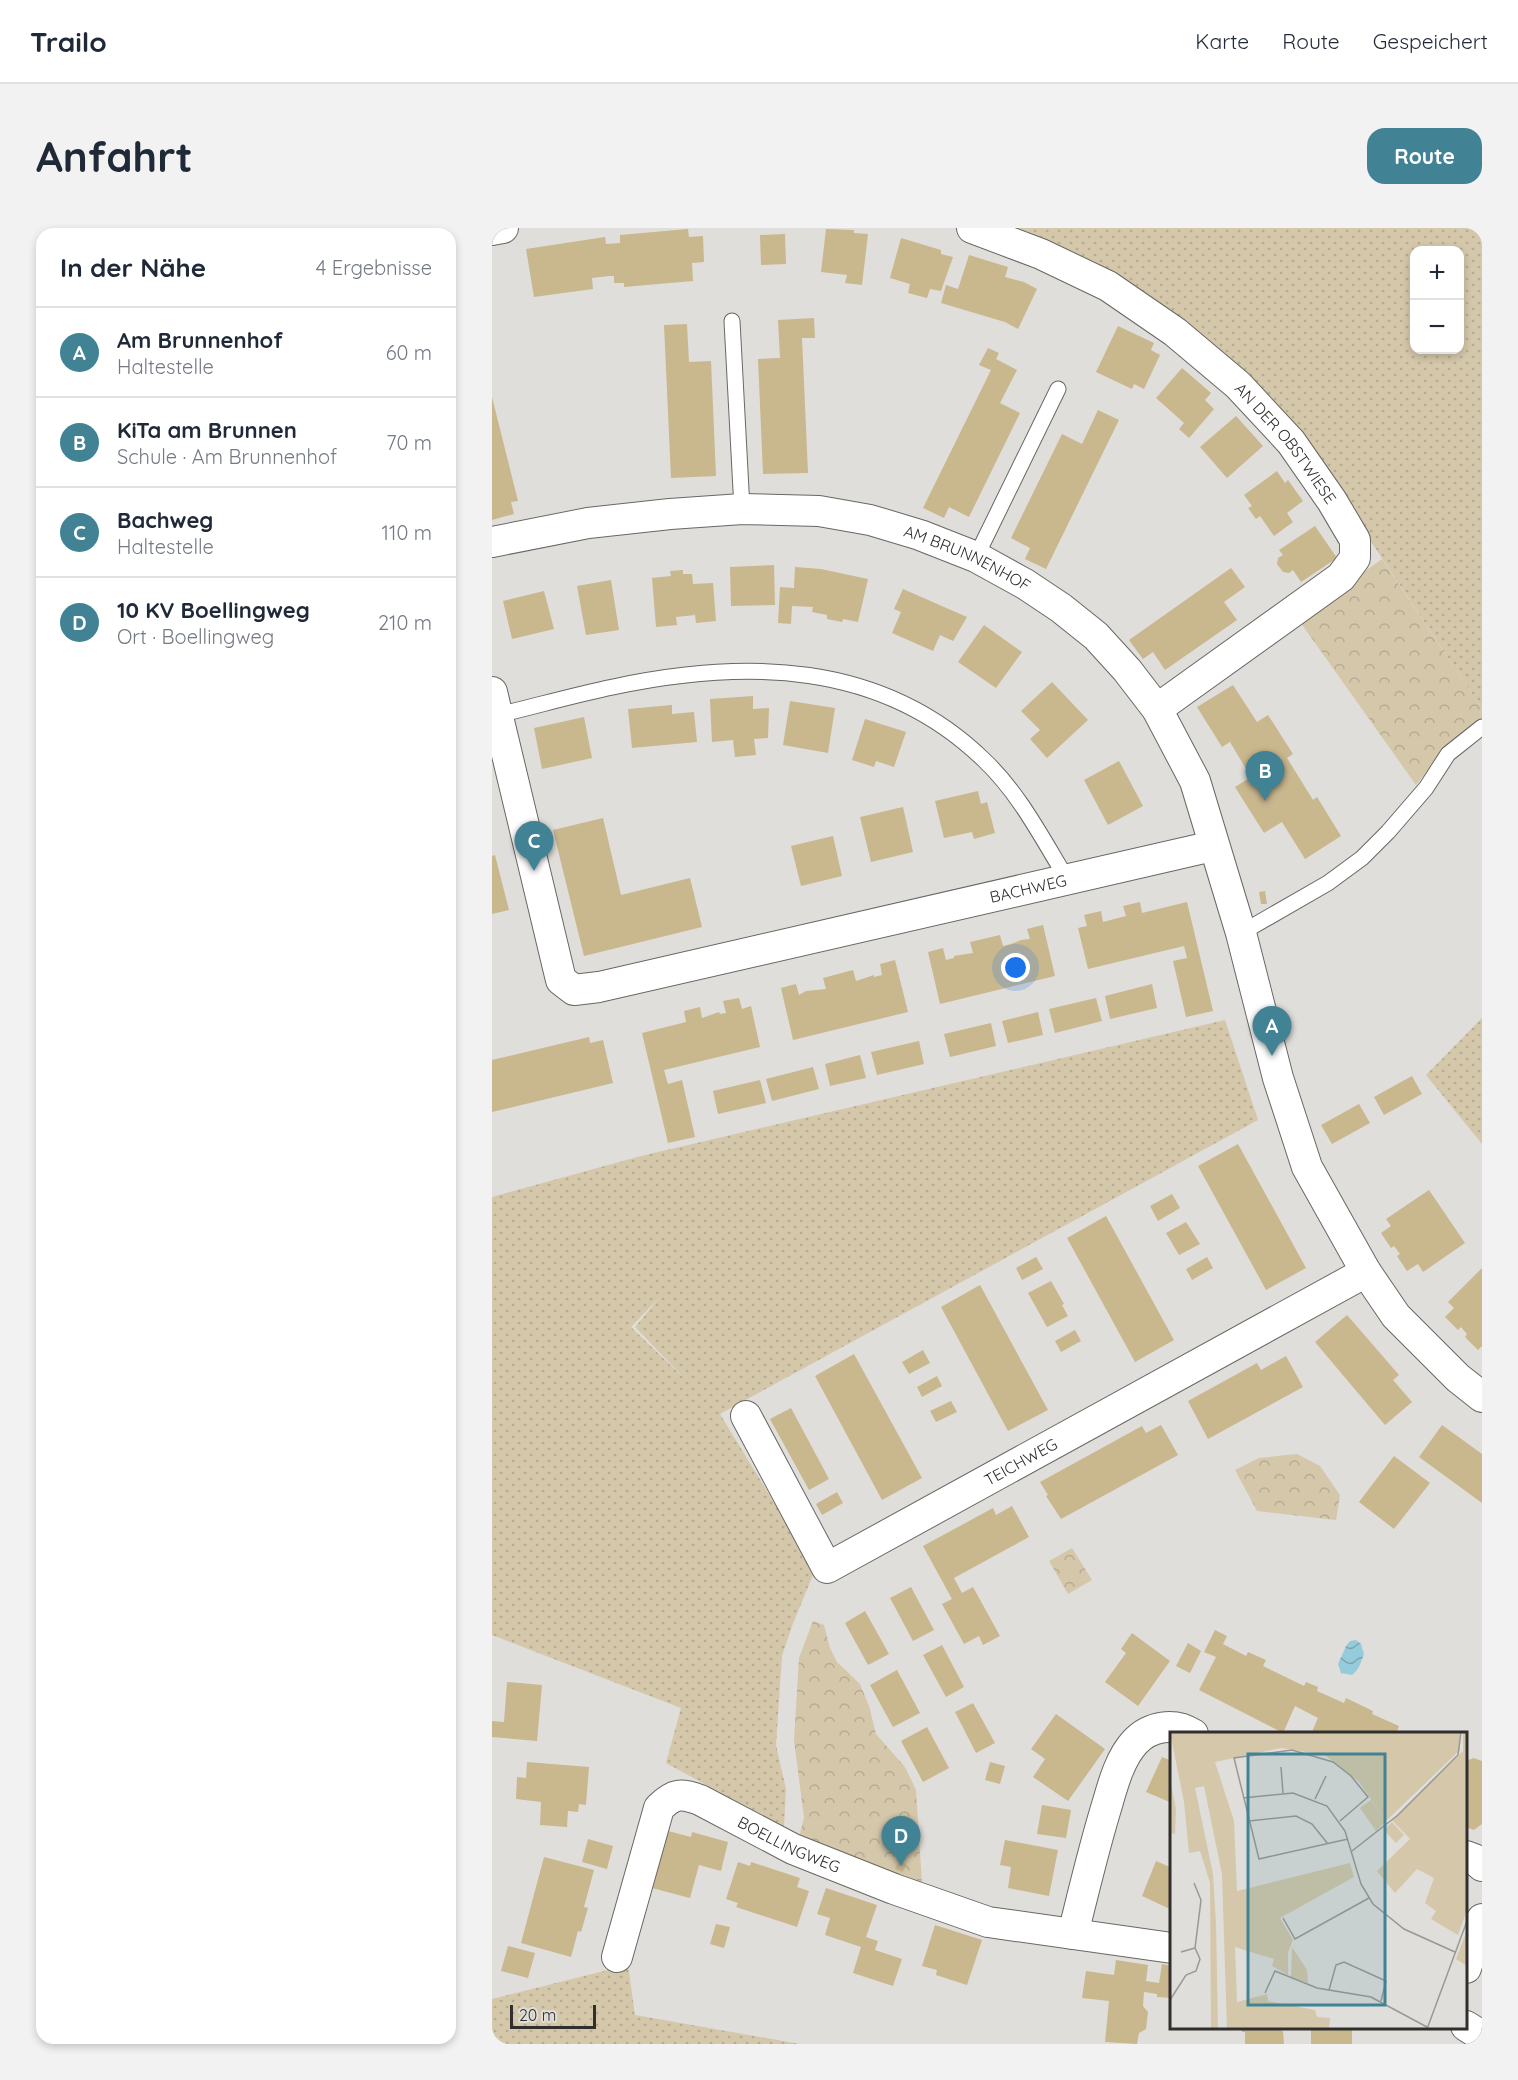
<!DOCTYPE html>
<html lang="de">
<meta charset="utf-8">
<style>
body{margin:0;font-family:Quicksand,sans-serif;background:#f2f2f3;color:#1f2937}
.controls{position:absolute;right:18px;top:18px;display:grid;overflow:hidden;border-radius:12px;box-shadow:0 3px 9px #0003}
.controls button{width:54px;height:54px;display:grid;place-items:center;padding:0;border:0;border-bottom:2px solid #e0e1e3;background:#fff;color:#1f2937;font:30px sans-serif}
.scale{position:absolute;left:18px;bottom:15px;width:86px;box-sizing:border-box;padding-left:6px;border:3px solid #302f2d;border-top:0;font-size:16px;line-height:21px;white-space:nowrap;color:#302f2d;-webkit-text-stroke:4px #e0deda;paint-order:stroke}
.you{position:absolute;left:524px;top:740px;width:21px;height:21px;margin:-15px;border:4px solid #fff;border-radius:50%;background:#1a73e8;box-shadow:0 0 0 9px #1a73e833}
.badge{display:grid;place-items:center;width:39px;height:39px;border-radius:50%;background:#418394;color:#fff;font-size:20px;font-weight:700}
.pin{position:absolute;translate:-50% -50px;filter:drop-shadow(0 2px 3px #0008)}
.pin::after{content:'';position:absolute;top:32px;width:21px;height:18px;background:inherit;clip-path:polygon(0 0,100% 0,50% 100%)}
.list{margin:0;padding:0;list-style:none}
h2{display:flex;justify-content:space-between;align-items:center;height:78px;margin:0;padding:0 24px;font-size:26px}
h2 small{font-size:20px;font-weight:400;color:#747a83}
.list li{display:grid;grid-template-columns:39px 1fr auto;gap:18px;align-items:center;box-sizing:border-box;height:90px;padding:0 24px;border-top:2px solid #e0e1e3}
.list b{display:block;font-size:22px;white-space:nowrap}
.list p{margin:0;font-size:20px;white-space:nowrap;color:#747a83}
.list em{font-size:20px;font-style:normal;color:#747a83}
.map{position:relative;flex:none;width:990px;height:1816px;overflow:hidden;border-radius:18px}
header{display:flex;align-items:center;gap:36px;box-sizing:border-box;height:84px;padding:0 30px;background:#fff;border-bottom:2px solid #e0e1e3}
header strong{font-size:28px}
nav{display:flex;gap:33px;margin-inline-start:auto;font-size:21px}
.intro{display:flex;align-items:center;justify-content:space-between;box-sizing:border-box;height:144px;padding:0 36px}
h1{margin:0;font-size:42px}
.button{padding:15px 27px;border-radius:18px;background:#418394;color:#fff;font-size:21px;font-weight:700}
main{display:flex;gap:36px;padding:0 36px}
aside{flex:1;background:#fff;border-radius:18px;box-shadow:0 3px 9px #0003}
.map>svg:first-child{display:block}
.grass{fill:url(#grass-dots);fill-rule:evenodd}
.park{fill:url(#park-crowns)}
.water{fill:url(#water-waves)}
.building{fill:#c9b78e}
.lines{fill:none;stroke-linecap:round;stroke-linejoin:round}
.service-casing{stroke:#686763;stroke-width:17}
.minor-casing{stroke:#686763;stroke-width:32}
.service{stroke:#fff;stroke-width:15}
.minor{stroke:#fff;stroke-width:30}
.labels{text-anchor:middle;stroke-width:4.5;stroke-linejoin:round;paint-order:stroke}
.street-label{font-size:16px;fill:#302f2d;stroke:#e0deda}
.inset-road{fill:none;stroke:#9a9895;stroke-width:1.5}
.view{fill:#418394;fill-opacity:0.15;stroke:#418394;stroke-width:3}
.inset-edge{fill:none;stroke:#302f2d;stroke-width:3}
</style>
<header>
<strong>Trailo</strong>
<nav><a>Karte</a><a>Route</a><a>Gespeichert</a></nav>
</header>
<div class="intro"><h1>Anfahrt</h1><a class="button">Route</a></div>
<main>
<aside>
<h2>In der Nähe<small>4 Ergebnisse</small></h2>
<ul class="list">
<li><span class="badge">A</span><div><b>Am Brunnenhof</b><p>Haltestelle</p></div><em>60 m</em></li>
<li><span class="badge">B</span><div><b>KiTa am Brunnen</b><p>Schule · Am Brunnenhof</p></div><em>70 m</em></li>
<li><span class="badge">C</span><div><b>Bachweg</b><p>Haltestelle</p></div><em>110 m</em></li>
<li><span class="badge">D</span><div><b>10 KV Boellingweg</b><p>Ort · Boellingweg</p></div><em>210 m</em></li>
</ul>
</aside>
<div class="map">
<svg width="990" height="1816" viewBox="0 0 990 1816">
<defs>
<pattern id="grass-dots" width="8" height="8" patternUnits="userSpaceOnUse" patternTransform="scale(1.5)"><rect width="8" height="8" fill="#d4c7aa"/><path d="M2 2h.1M6 6h.1" fill="none" stroke="#b6ab93" stroke-width="1.8" stroke-linecap="round"/></pattern>
<pattern id="park-crowns" width="20" height="18" patternUnits="userSpaceOnUse" patternTransform="scale(1.5)"><rect width="20" height="18" fill="#d4c7aa"/><path d="M2 6a3 3 0 1 1 6 0M12 15a3 3 0 1 1 6 0" fill="none" stroke="#b6ab93"/></pattern>
<pattern id="water-waves" width="16" height="10" patternUnits="userSpaceOnUse" patternTransform="scale(1.5)"><rect width="16" height="10" fill="#96cbdb"/><path d="M0 5q4-4 8 0t8 0" fill="none" stroke="#7ba5b2"/></pattern>
</defs>
<rect width="100%" height="100%" fill="#e0deda"/>
<g class="grass">
<path d="M520 0H990V481L805 202 753 147 694 92 622 46 554 12ZM922 22H968V122H922Z"/>
<polygon points="990,790 990,916 934,847"/>
<path d="M733 792 766 892 228 1186 323 1342 300 1398 290 1428 284 1517 294 1561 292 1599 174 1535 189 1480 0 1407V969L149 928ZM169 1068 143 1099 193 1151 139 1099Z"/>
<polygon points="136,1737 143,1787 308,1816 0,1816 0,1771"/>
</g>
<g class="park">
<polygon points="890,331 990,481 990,491 955,516 924,557 806,391"/>
<polygon points="805,1226 828,1238 848,1267 844,1292 765,1283 743,1242 767,1230"/>
<polygon points="580,1320 600,1352 576,1366 557,1333"/>
<polygon points="321,1393 332,1397 338,1420 345,1434 368,1456 377,1478 384,1506 413,1539 424,1562 430,1655 307,1609 312,1590 302,1512 307,1430"/>
</g>
<path class="water" d="M864 1412 869 1416 872 1426C869 1434 867 1442 860 1447L849 1445 846 1436 854 1418 858 1413Z"/>
<g class="building">
<polygon points="196,1 197,9 211,8 212,34 200,35 201,53 132,59 132,55 122,55 122,48 117,48 100,50 101,61 42,69 34,21 113,9 114,16 128,15 128,7"/>
<polygon points="334,1 362,2 362,5 376,6 370,57 353,55 355,47 329,44"/>
<polygon points="293,6 294,36 269,37 268,7"/>
<polygon points="409,10 449,22 449,26 461,29 449,63 438,61 435,70 416,65 418,56 398,50"/>
<polygon points="477,27 516,39 513,49 532,54 545,61 526,101 513,94 449,75 454,57 466,61"/>
<polygon points="322,90 323,110 310,110 316,245 271,246 266,131 288,130 286,92"/>
<polygon points="195,96 197,134 219,133 224,248 179,250 172,97"/>
<polygon points="626,98 662,115 659,122 668,127 652,161 642,156 640,161 604,144"/>
<polygon points="496,120 507,125 504,131 525,142 508,175 528,185 477,289 457,279 452,290 431,280 499,142 487,137"/>
<polygon points="690,140 719,165 713,172 722,181 697,210 687,201 692,195 664,170"/>
<polygon points="0,169 26,273 19,274 22,286 0,292"/>
<polygon points="606,182 627,192 554,341 533,331 538,320 519,310 570,206 590,216"/>
<polygon points="744,188 771,218 735,250 708,219"/>
<polygon points="785,243 793,255 796,252 811,273 795,285 801,294 782,308 768,288 764,291 756,280 760,278 752,267"/>
<polygon points="823,298 845,330 809,354 801,342 797,345 791,344 785,336 786,330 791,327 787,322"/>
<polygon points="282,337 283,377 239,378 238,339"/>
<polygon points="303,339 329,341 376,351 366,394 351,391 350,394 335,391 335,387 320,384 321,379 300,378 299,396 286,395 288,359 302,360"/>
<polygon points="739,340 753,359 732,374 745,392 673,442 661,424 651,431 637,412"/>
<polygon points="191,342 191,346 200,346 201,356 221,355 224,393 204,395 203,387 184,389 185,397 164,399 160,350 179,348 178,343"/>
<polygon points="119,352 127,402 94,407 85,358"/>
<polygon points="411,361 475,389 461,413 448,407 441,423 400,405 409,384 402,381"/>
<polygon points="52,363 62,401 20,411 11,373"/>
<polygon points="492,397 530,424 504,460 466,434"/>
<polygon points="560,454 596,492 555,530 538,511 548,502 529,483"/>
<polygon points="741,457 765,494 776,487 801,526 795,530 821,572 825,569 849,608 813,631 790,594 772,605 743,559 759,549 738,514 730,519 705,479"/>
<polygon points="261,468 261,481 277,480 276,510 262,511 264,527 243,529 241,512 220,514 218,471"/>
<polygon points="298,473 343,480 336,525 291,517"/>
<polygon points="180,477 180,486 202,484 205,514 140,520 136,481"/>
<polygon points="92,489 100,530 50,541 42,500"/>
<polygon points="373,491 414,504 402,539 384,533 382,539 360,532"/>
<polygon points="627,533 651,578 616,597 592,552"/>
<polygon points="486,563 489,576 495,574 503,605 482,611 480,604 452,610 443,573"/>
<polygon points="411,579 421,624 379,634 368,589"/>
<polygon points="111,590 129,667 198,650 210,699 92,728 61,602"/>
<polygon points="341,608 350,648 309,658 299,618"/>
<polygon points="3,627 17,682 0,686 0,628"/>
<polygon points="773,663 775,676 769,676 767,664"/>
<polygon points="648,674 650,685 695,674 721,783 694,789 681,733 695,730 692,718 596,741 586,700 595,698 592,687 609,683 611,694 634,688 631,678"/>
<polygon points="551,697 563,748 448,776 436,724 451,720 454,732 462,730 462,728 481,725 478,714 508,707 511,718 519,716 529,712 538,711 535,701"/>
<polygon points="403,732 416,784 301,812 289,760 304,756 307,767 314,763 334,761 331,750 361,742 364,753 382,747 382,749 390,747 388,736"/>
<polygon points="660,756 665,780 618,791 613,768"/>
<polygon points="247,770 250,781 259,778 268,819 172,842 176,856 190,852 203,909 176,915 150,805 194,794 192,783 208,779 210,790 227,784 228,786 234,785 231,773"/>
<polygon points="604,770 610,793 563,805 557,781"/>
<polygon points="546,784 551,807 516,815 510,793"/>
<polygon points="499,795 504,818 458,829 452,806"/>
<polygon points="97,809 98,815 111,812 121,855 0,884 0,832"/>
<polygon points="427,813 432,836 385,847 379,824"/>
<polygon points="368,827 374,850 338,858 333,836"/>
<polygon points="321,839 327,861 280,873 274,851"/>
<polygon points="920,848 930,866 892,887 882,869"/>
<polygon points="268,852 274,875 226,886 221,863"/>
<polygon points="867,876 878,895 840,916 829,897"/>
<polygon points="746,916 814,1040 774,1062 706,938"/>
<polygon points="937,962 973,1015 931,1044 926,1036 915,1043 905,1028 908,1026 902,1018 899,1020 889,1005 899,998 894,991"/>
<polygon points="680,966 688,980 666,993 658,978"/>
<polygon points="614,988 682,1112 643,1134 575,1010"/>
<polygon points="694,994 708,1016 687,1027 674,1005"/>
<polygon points="544,1029 551,1041 530,1052 524,1040"/>
<polygon points="715,1029 721,1040 700,1052 694,1041"/>
<polygon points="990,1040 990,1118 986,1122 973,1109 975,1106 969,1099 966,1102 953,1089 962,1080 956,1074"/>
<polygon points="559,1053 572,1076 570,1077 576,1088 555,1099 536,1065"/>
<polygon points="488,1057 556,1182 516,1203 449,1079"/>
<polygon points="855,1087 907,1147 901,1152 920,1174 893,1197 823,1114"/>
<polygon points="583,1102 589,1113 569,1124 563,1113"/>
<polygon points="431,1122 438,1135 417,1146 410,1134"/>
<polygon points="362,1126 430,1250 390,1272 323,1148"/>
<polygon points="794,1128 811,1159 716,1211 696,1173 765,1135 769,1142"/>
<polygon points="445,1148 450,1158 430,1169 425,1159"/>
<polygon points="459,1173 465,1184 444,1194 438,1183"/>
<polygon points="299,1180 337,1251 317,1262 278,1191"/>
<polygon points="669,1197 686,1227 569,1291 554,1268 556,1267 548,1254 650,1198 654,1205"/>
<polygon points="950,1197 990,1226 990,1275 927,1229"/>
<polygon points="902,1228 938,1255 902,1301 867,1274"/>
<polygon points="345,1264 351,1275 330,1287 324,1276"/>
<polygon points="520,1278 537,1309 462,1350 470,1365 481,1359 508,1408 491,1417 487,1408 472,1416 450,1376 460,1371 431,1318 501,1280 504,1287"/>
<polygon points="419,1359 442,1402 421,1413 398,1370"/>
<polygon points="373,1383 397,1426 376,1437 353,1395"/>
<polygon points="723,1402 735,1408 731,1416 754,1428 756,1424 774,1432 771,1438 812,1458 814,1454 826,1459 825,1463 852,1475 854,1470 881,1483 880,1486 907,1498 905,1503 910,1506 819,1506 826,1490 803,1478 791,1505 707,1462 724,1429 712,1424"/>
<polygon points="640,1405 678,1433 646,1478 613,1454 634,1425 629,1421"/>
<polygon points="696,1415 709,1423 698,1445 684,1438"/>
<polygon points="450,1417 472,1459 454,1469 431,1427"/>
<polygon points="405,1442 428,1485 401,1499 378,1457"/>
<polygon points="15,1454 50,1457 45,1513 0,1509 0,1493 12,1494"/>
<polygon points="481,1475 503,1515 484,1525 463,1484"/>
<polygon points="564,1486 613,1521 576,1573 541,1549 553,1531 539,1521"/>
<polygon points="435,1499 457,1540 431,1554 409,1513"/>
<polygon points="670,1529 680,1533 680,1575 654,1564"/>
<polygon points="982,1530 990,1533 990,1596 982,1602 974,1599 974,1539 976,1532"/>
<polygon points="35,1534 97,1539 94,1577 87,1576 86,1584 76,1583 75,1599 48,1597 49,1574 24,1571 25,1549 34,1550"/>
<polygon points="498,1534 513,1538 508,1556 493,1552"/>
<polygon points="550,1577 579,1582 574,1610 545,1606"/>
<polygon points="176,1603 199,1609 200,1604 236,1614 229,1643 207,1637 198,1670 160,1660"/>
<polygon points="96,1611 121,1618 115,1641 90,1634"/>
<polygon points="513,1612 566,1622 557,1668 516,1660 519,1639 508,1637"/>
<polygon points="52,1629 102,1642 92,1679 96,1680 89,1704 86,1703 79,1729 29,1715"/>
<polygon points="407,1633 414,1636 411,1644 403,1641"/>
<polygon points="664,1633 680,1640 680,1682 650,1668"/>
<polygon points="246,1634 258,1638 259,1634 308,1650 305,1659 317,1663 305,1699 244,1679 246,1675 234,1671"/>
<polygon points="334,1660 385,1677 374,1709 386,1713 383,1722 410,1731 401,1758 361,1745 369,1719 333,1707 338,1690 325,1686"/>
<polygon points="224,1696 238,1699 232,1720 218,1716"/>
<polygon points="443,1697 490,1712 475,1757 444,1747 445,1742 430,1738"/>
<polygon points="16,1718 43,1725 36,1750 9,1743"/>
<polygon points="624,1732 656,1737 654,1753 667,1755 670,1736 680,1738 680,1770 665,1769 665,1766 652,1764 651,1778 656,1784 654,1801 647,1805 645,1816 613,1814 617,1773 590,1770 594,1743 622,1747"/>
<polygon points="750,1800 789,1800 789,1803 791,1803 792,1816 753,1816 753,1804 750,1804"/>
<rect x="819" y="1800" width="41" height="16"/>
</g>
<g class="lines">
<defs>
<g id="service">
<polyline points="240,93 250,281"/>
<polyline points="484,329 566,161"/>
<path d="M6 487C44 478 82 467 121 459 252 431 389 432 492 532 527 565 550 610 575 651"/>
<polyline points="749,705 836,655 870,630 896,604 934,560 956,526 990,499"/>
</g>
<g id="minor">
<path id="s1" d="M480 0 549 26 616 58 683 104 746 157 799 214 840 273 863 312V330L849 349 665 481"/>
<polyline points="0,2 11,0"/>
<path id="s2" d="M0 314 96 295 178 286 250 281 327 283 378 292 428 307 484 329 533 356 569 380 604 408 635 442 665 481 703 553 749 705 786 850 815 939 874 1044 904 1088 966 1150 990 1169"/>
<path id="s3" d="M0 464 69 752 82 762 107 759 721 618"/>
<path id="s4" d="M254 1188 335 1340 874 1044"/>
<polyline points="974,1628 982,1631 990,1638"/>
<path d="M581 1706C592 1662 602 1619 615 1577 621 1556 628 1530 643 1514 658 1498 682 1494 701 1506"/>
<path id="s5" d="M125 1729 167 1580C182 1565 189 1565 208 1572L301 1621 402 1661 496 1694 680 1720"/>
<polyline points="974,1740 990,1691"/>
<polyline points="974,1798 990,1808"/>
</g>
</defs>
<use href="#service" class="service-casing"/>
<use href="#minor" class="minor-casing"/>
<use href="#service" class="service"/>
<use href="#minor" class="minor"/>
</g>
<g class="labels">
<g class="street-label">
<text dy="6" stroke="none"><textPath href="#s1" startOffset="387">AN DER OBSTWIESE</textPath></text>
<text dy="6" stroke="none"><textPath href="#s2" startOffset="486">AM BRUNNENHOF</textPath></text>
<text dy="6" stroke="none"><textPath href="#s3" startOffset="778">BACHWEG</textPath></text>
<text dy="6" stroke="none"><textPath href="#s4" startOffset="393">TEICHWEG</textPath></text>
<text dy="6" stroke="none"><textPath href="#s5" startOffset="300">BOELLINGWEG</textPath></text>
</g>
</g>
<g transform="translate(678 1504)">
<rect width="297" height="297" fill="#e0deda"/>
<path d="M0 0H290V18L216 89 189 50 155 23 111 16 45 30 64 89 67 159 180 131 184 145 110 186 123 208 118 220V243L102 234 104 227 65 215 67 270 97 262 98 269 145 278 147 285 160 286 159 297H57L52 142 34 54 25 56 43 142 46 192 48 297H41L40 151 30 119 19 121 14 70ZM293 0H297V178L288 203 261 187 266 179 255 171 264 146 247 137 225 161 207 139 240 107 222 88 293 19ZM0 47 6 77 5 102 0 101Z" fill="#d4c7aa"/>
<path d="M297 198V234L286 227Z" fill="#d4c7aa"/>
<path d="M201 68 216 89 206 99 190 76ZM122 215 137 238 138 251 121 245Z" fill="#d4c7aa"/>
<path d="M222 90 234 103 226 111 214 98Z" fill="#d4c7aa"/>
<path class="inset-road" d="M111 35 113 61M73 66 123 61 157 74 175 99 191 152 203 172 234 197 285 220M145 67 156 44M79 89 126 84 142 92 158 112M170 89 198 65 181 44 163 30 122 18 64 26 89 127 178 107M182 119 228 83 288 23 291 0M24 151 31 168 25 216M113 186 125 207 199 166M159 258 166 233 174 230 216 249 211 269M95 261 105 239 147 256 201 265 257 295M0 268 16 243 26 239 30 227 25 216 11 220M257 297 297 189"/>
<path class="view" d="M78 22H215V273H78Z"/>
<rect width="297" height="297" class="inset-edge"/>
</g>
</svg>
<div class="controls">
<button>+</button>
<button>−</button>
</div>
<div class="scale">20 m</div>
<div class="you"></div>
<div class="pin badge" style="left:780px;top:828px">A</div>
<div class="pin badge" style="left:773px;top:573px">B</div>
<div class="pin badge" style="left:42px;top:643px">C</div>
<div class="pin badge" style="left:409px;top:1638px">D</div>
</div>
</main>
